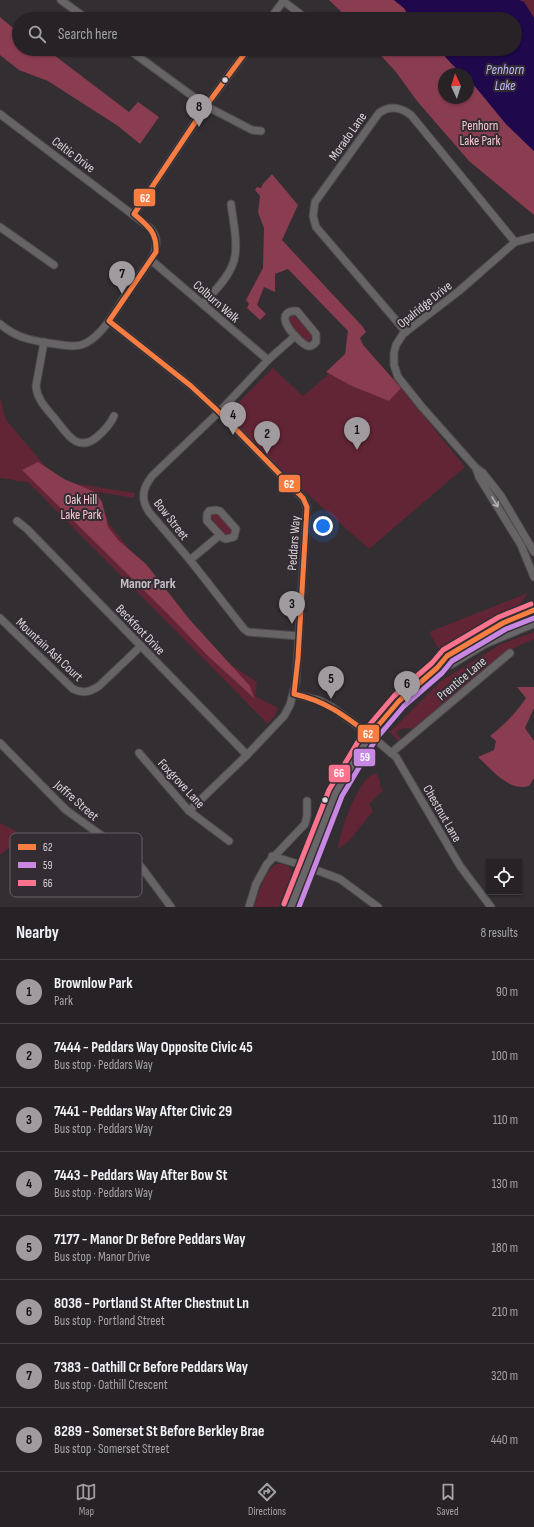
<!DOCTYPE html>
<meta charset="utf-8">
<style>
body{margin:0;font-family:"Sofia Sans Condensed",sans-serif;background:#322f32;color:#f1f3f6}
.controls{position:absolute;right:12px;bottom:12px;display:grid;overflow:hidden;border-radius:0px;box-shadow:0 1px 3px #0004}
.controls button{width:36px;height:36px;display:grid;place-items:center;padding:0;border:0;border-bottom:1px solid #423f43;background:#262226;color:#f1f3f6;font:20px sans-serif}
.compass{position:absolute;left:438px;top:68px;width:36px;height:36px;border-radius:50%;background:#262226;box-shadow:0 1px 3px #0004;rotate:356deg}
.you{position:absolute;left:323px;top:526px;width:14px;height:14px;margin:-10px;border:3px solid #fff;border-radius:50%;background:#1a73e8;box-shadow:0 0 0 6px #1a73e833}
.badge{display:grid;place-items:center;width:26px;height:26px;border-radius:50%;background:#9f9b9f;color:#111;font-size:13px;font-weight:700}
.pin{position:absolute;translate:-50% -33px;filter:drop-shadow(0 1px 2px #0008)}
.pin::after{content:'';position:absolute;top:21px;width:14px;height:12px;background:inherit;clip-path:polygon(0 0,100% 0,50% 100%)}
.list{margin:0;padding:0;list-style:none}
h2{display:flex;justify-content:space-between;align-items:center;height:52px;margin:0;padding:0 16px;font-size:17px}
h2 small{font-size:13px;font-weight:400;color:#a4a4a7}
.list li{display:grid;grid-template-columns:26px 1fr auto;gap:12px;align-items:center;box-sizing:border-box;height:64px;padding:0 16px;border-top:1px solid #423f43}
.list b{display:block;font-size:15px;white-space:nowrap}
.list p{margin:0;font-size:13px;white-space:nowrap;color:#a4a4a7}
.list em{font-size:13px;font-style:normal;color:#a4a4a7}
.icon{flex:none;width:22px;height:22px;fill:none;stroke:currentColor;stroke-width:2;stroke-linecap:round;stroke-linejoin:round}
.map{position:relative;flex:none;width:534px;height:907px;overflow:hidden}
.search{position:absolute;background:#262226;box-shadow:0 1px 3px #0004;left:12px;right:12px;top:12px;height:44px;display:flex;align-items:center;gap:10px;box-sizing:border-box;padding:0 14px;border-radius:22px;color:#a4a4a7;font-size:15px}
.sheet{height:564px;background:#262226}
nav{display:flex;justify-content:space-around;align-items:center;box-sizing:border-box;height:56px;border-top:1px solid #423f43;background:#262226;font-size:11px;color:#a4a4a7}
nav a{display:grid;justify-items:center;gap:2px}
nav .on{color:#9f9b9f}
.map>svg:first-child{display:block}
.green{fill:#622535}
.forest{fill:#8a3d50}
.water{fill:#1f084c}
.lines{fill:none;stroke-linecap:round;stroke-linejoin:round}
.minor-casing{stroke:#4c4a4c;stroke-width:9}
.secondary-casing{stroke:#4c4a4c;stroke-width:12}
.minor{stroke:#676466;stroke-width:7}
.secondary{stroke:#696669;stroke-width:10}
.bus-1-casing{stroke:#332d33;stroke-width:8}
.bus-2-casing{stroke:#332d33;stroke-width:8}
.bus-3-casing{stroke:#332d33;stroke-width:8}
.bus-1{stroke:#f77d43;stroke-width:5}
.bus-2{stroke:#c787e3;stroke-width:5}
.bus-3{stroke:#fc738d;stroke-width:5}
.oneway{stroke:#b2aeb1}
.bus-dot{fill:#dad6da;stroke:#332d33;stroke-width:1.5}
.labels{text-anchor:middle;stroke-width:4;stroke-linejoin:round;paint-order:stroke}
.park-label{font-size:13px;fill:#fdc8d1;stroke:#332d33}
.street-label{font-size:13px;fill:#dad6da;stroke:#332d33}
.water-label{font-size:14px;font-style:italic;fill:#bdb8f9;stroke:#332d33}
.neighbourhood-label{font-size:14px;font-weight:bold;fill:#c7bfc6;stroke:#332d33}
.key{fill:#332d33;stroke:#656065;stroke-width:1}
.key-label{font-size:11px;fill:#dad6da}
.line-badge{stroke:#332d33;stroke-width:1.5}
.badge-label{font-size:11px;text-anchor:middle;font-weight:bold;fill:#fff}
</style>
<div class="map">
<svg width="534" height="907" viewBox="0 0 534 907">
<rect width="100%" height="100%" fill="#322e32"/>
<g class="green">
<polygon points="519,0 534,0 534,18 524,2"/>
<polygon points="292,315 294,315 312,335 310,341 306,342 291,325 288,319"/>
<polygon points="363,345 401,388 465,467 369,549 304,491 228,416 229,412 273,368 303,396"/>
<polygon points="0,397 6,420 58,481 135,493 134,498 98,492 109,524 214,654 257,682 255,696 278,708 273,720 273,717 268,724 28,482 16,481 15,480 0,478"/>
<path d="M213 513H215L220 515 234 531 229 536C223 533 213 523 211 516Z"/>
<polygon points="528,593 520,604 441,653 429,632"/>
<polygon points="534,632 534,639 512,649 453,695 413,729 405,728 399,730 396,733 401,738 399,742 390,732 441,681 501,644"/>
<path d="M376 773 380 781V786L383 790 369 804 373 811 349 841 339 849 338 847C341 830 358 777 376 773Z"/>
<polygon points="0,823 15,831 21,838 0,855"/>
<path d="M276 864C285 864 291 865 294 875L279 907H254C259 892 263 874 276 864Z"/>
</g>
<g class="forest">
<polygon points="329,0 394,0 404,8 411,19 349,19"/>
<polygon points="0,17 19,33 19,49 46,49 129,112 138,102 159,117 140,144 118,126 48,81 19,70 0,55"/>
<polygon points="375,49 439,49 450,62 464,74 444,74 444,98 468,98 468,78 472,82 506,124 534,151 534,215 469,161 417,101 396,72"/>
<polygon points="272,174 298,205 282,240 363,327 366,332 360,338 363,345 401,388 389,401 352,386 326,372 345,354 348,331 288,269 275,274 275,292 264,287 257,305 266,314 260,320 247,308 249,304 246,300 263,268 264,228 258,212 260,196 255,190 257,187 261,188 263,184"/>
<polygon points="38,462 64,479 95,492 102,502 108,527 118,540 146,564 190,620 250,686 254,698 207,655 166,612 22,470"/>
<path d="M517 687H534V708L525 728 534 741V778L529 786C509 792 491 769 478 757L494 750 496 741 490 736C504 725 516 713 526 698Z"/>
</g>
<path class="water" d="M394 0H519L524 2 534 18V151L506 124 468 78V74C458 74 445 56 439 49H515V19H411L404 8Z"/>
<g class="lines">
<defs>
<g id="minor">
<polyline points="61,0 87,19"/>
<polyline points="283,1 307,19"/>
<polyline points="270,19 284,0"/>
<polyline points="128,49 206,106 252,130 261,131"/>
<polyline points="315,51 315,49"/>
<path d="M0 114 149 227C159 237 158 248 151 260 142 272 134 283 126 295 115 311 101 339 81 345 71 348 58 344 48 343 29 340 15 337 0 324"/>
<polyline points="134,214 206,106 248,49"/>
<polyline points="0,227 54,265"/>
<polyline points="534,237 515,242 459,291 403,334 396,345 394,353 394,365 398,377 422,407 476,468 483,473 501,496 534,552"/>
<polyline points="151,260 268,360"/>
<path d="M203 304C213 292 226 281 232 266 240 250 233 221 231 204"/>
<path d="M293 311H297L316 334V342C314 344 312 347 308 346 303 346 270 315 293 311Z"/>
<polyline points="109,321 191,386 219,412 303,498 307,507 296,682 290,705 284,716 247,755 189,811"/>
<path d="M406 332 316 227 313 216 315 202 379 113C390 105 400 107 411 115L515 242"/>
<path d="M295 336 268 360 219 412 152 476C143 488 140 498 149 512L190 560 244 629 248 632 299 636"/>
<path d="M44 342 36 386C37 400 47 409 56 420 67 434 78 453 97 437 104 431 110 425 114 416"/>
<polyline points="476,468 479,477 521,545 534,577"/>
<polygon points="216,510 220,511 236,529 234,537 226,539 223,538 207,521 207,514 209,511"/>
<polyline points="17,521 27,529 247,755"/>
<polyline points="190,560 220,535"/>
<path d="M0 618 73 689C83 694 90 692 99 686L141 646"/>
<polyline points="294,694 318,700 332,707 370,735 396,757 460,866 491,907"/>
<polyline points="0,743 66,810 130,856 142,868 171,907"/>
<polyline points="139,753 189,811 229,841"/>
<polyline points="391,753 510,653"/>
<polyline points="272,856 308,867 340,879 378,907"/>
<polyline points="249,907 256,884 267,864 305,824 307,816 307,801"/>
</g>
<g id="secondary">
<polyline points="437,668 451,663 484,643 534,622"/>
<polyline points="291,907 336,793 350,768 370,735 399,701 437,668 447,656 503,623 534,610"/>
</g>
</defs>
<use href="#minor" class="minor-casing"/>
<use href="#secondary" class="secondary-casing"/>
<use href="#minor" class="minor"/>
<use href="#secondary" class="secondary"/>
<defs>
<path id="bus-1" d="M248 49 206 106 134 214C148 226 157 232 156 252L109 321 191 386 219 412 303 498 307 507 298 658 294 694C326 701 345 716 370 735L399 701 437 668 447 656 503 623 534 610"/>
<polyline id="bus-2" points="299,907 342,796 376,739 404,706 442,673 452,661 506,629 534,618"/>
<polyline id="bus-3" points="284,904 329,790 365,730 394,696 432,663 443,650 499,617 531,604"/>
</defs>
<use href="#bus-1" class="bus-1-casing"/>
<use href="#bus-2" class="bus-2-casing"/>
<use href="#bus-3" class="bus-3-casing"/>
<use href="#bus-1" class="bus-1"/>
<use href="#bus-2" class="bus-2"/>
<use href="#bus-3" class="bus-3"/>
</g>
<defs><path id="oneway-shaft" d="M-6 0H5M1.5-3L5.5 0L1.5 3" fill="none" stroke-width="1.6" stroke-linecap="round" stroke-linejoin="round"/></defs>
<use class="oneway" href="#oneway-shaft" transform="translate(495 502) rotate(59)"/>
<g class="bus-dot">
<circle cx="225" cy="80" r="3.5"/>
<circle cx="325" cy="800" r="3.5"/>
</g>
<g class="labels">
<g class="park-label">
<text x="480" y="130">Penhorn<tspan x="480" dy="15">Lake Park</tspan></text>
<text x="81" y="504">Oak Hill<tspan x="81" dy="15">Lake Park</tspan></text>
</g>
<g class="street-label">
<text transform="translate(347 136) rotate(-55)" y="5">Morado Lane</text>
<text transform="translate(74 154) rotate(37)" y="5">Celtic Drive</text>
<text transform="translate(217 301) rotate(41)" y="5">Colburn Walk</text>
<text transform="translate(424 304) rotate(-39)" y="5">Opalridge Drive</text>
<text transform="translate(172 519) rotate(52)" y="5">Bow Street</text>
<text transform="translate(293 543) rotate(-86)" y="5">Peddars Way</text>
<text transform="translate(141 629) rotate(46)" y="5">Beckfoot Drive</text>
<text transform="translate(50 649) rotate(43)" y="5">Mountain Ash Court</text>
<text transform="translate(461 678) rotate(-40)" y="5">Prentice Lane</text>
<text transform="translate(182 783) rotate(47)" y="5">Foxgrove Lane</text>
<text transform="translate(77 800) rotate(41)" y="5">Joffre Street</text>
<text transform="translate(443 813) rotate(60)" y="5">Chestnut Lane</text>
</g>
<g class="water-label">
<text x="505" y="74">Penhorn<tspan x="505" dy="16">Lake</tspan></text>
</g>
<g class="neighbourhood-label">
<text x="148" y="588">Manor Park</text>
</g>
</g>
<rect x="10" y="833" width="132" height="64" rx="6" class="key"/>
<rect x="18" y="844" width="18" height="6" fill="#f77d43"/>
<rect x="18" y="862" width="18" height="6" fill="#c787e3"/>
<rect x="18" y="880" width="18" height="6" fill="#fc738d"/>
<g class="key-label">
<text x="43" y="851">62</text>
<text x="43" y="869">59</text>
<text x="43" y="887">66</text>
</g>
<g class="line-badge">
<rect x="133" y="188" width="23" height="19" rx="4" fill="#f77d43"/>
<rect x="278" y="474" width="23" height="19" rx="4" fill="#f77d43"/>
<rect x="357" y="724" width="23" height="19" rx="4" fill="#f77d43"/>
<rect x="353" y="748" width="23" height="19" rx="4" fill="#c787e3"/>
<rect x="328" y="764" width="23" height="19" rx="4" fill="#fc738d"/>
</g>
<g class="badge-label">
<text x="145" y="202">62</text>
<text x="289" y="488">62</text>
<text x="368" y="738">62</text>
<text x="365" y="761">59</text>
<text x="339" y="777">66</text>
</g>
</svg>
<div class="controls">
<button><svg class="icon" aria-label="locate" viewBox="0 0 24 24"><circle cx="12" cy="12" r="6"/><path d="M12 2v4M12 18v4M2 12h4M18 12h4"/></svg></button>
</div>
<svg class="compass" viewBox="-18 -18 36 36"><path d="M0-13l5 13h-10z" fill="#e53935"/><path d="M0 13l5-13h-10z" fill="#a4a4a7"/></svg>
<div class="you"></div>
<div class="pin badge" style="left:357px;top:450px">1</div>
<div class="pin badge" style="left:267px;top:454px">2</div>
<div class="pin badge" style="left:292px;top:624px">3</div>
<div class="pin badge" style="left:233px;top:435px">4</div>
<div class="pin badge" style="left:331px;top:699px">5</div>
<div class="pin badge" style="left:407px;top:704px">6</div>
<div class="pin badge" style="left:122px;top:294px">7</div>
<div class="pin badge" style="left:199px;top:127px">8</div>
<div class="search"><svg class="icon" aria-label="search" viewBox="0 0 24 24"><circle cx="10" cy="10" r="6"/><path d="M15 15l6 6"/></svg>Search here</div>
</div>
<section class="sheet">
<h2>Nearby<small>8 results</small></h2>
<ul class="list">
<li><span class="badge">1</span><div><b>Brownlow Park</b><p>Park</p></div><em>90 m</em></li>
<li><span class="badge">2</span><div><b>7444 - Peddars Way Opposite Civic 45</b><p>Bus stop · Peddars Way</p></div><em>100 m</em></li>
<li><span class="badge">3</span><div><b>7441 - Peddars Way After Civic 29</b><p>Bus stop · Peddars Way</p></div><em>110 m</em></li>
<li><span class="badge">4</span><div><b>7443 - Peddars Way After Bow St</b><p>Bus stop · Peddars Way</p></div><em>130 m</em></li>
<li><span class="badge">5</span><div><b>7177 - Manor Dr Before Peddars Way</b><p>Bus stop · Manor Drive</p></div><em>180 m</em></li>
<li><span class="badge">6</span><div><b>8036 - Portland St After Chestnut Ln</b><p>Bus stop · Portland Street</p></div><em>210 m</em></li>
<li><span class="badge">7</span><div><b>7383 - Oathill Cr Before Peddars Way</b><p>Bus stop · Oathill Crescent</p></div><em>320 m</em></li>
<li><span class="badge">8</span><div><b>8289 - Somerset St Before Berkley Brae</b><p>Bus stop · Somerset Street</p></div><em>440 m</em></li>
</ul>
</section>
<nav>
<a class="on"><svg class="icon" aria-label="map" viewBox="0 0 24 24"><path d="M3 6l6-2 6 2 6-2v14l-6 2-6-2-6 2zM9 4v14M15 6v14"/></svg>Map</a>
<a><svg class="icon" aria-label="directions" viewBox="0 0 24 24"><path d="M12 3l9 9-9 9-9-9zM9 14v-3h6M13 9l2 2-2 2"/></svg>Directions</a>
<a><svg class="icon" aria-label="saved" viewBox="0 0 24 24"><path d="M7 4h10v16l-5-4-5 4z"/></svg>Saved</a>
</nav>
